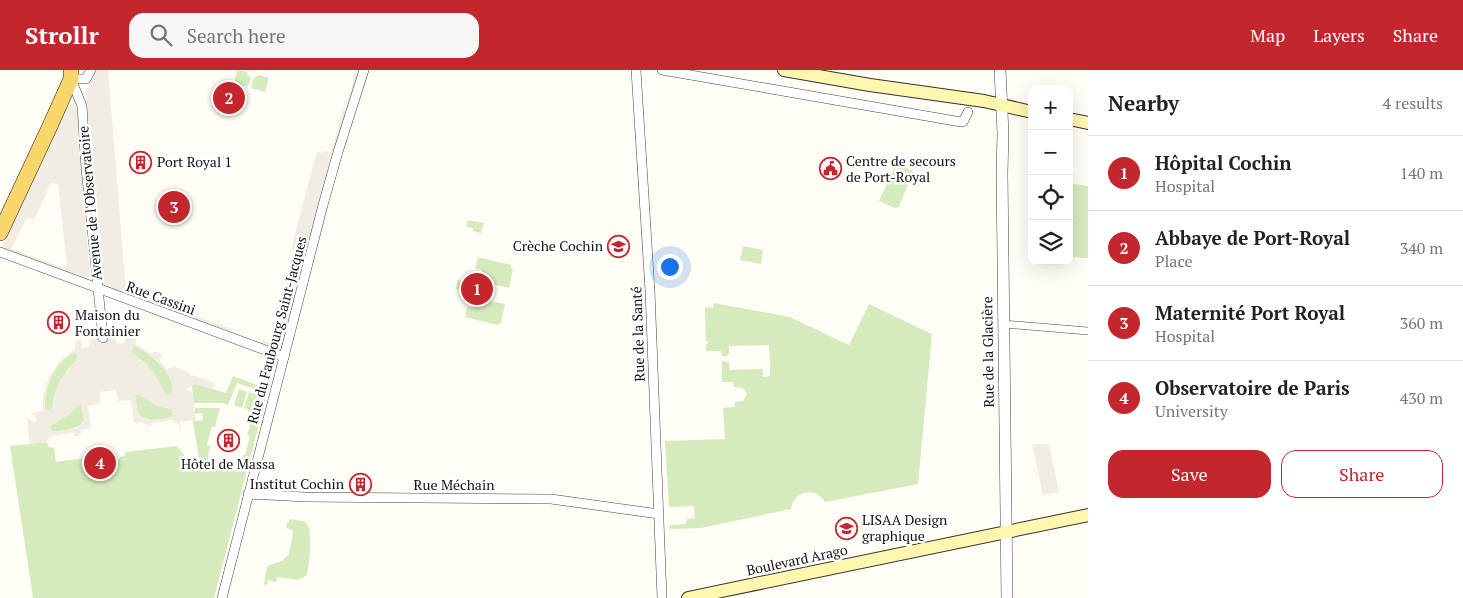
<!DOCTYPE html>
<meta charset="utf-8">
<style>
body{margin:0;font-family:"PT Serif",serif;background:#f6f6f6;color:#222}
.controls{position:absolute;right:15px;top:15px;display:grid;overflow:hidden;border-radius:10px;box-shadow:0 5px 20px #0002}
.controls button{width:45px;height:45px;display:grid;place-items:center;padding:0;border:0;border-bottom:1px solid #e0e0e0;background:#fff;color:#222;font:25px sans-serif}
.you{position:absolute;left:669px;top:196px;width:18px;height:18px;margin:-12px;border:4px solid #fff;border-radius:50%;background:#1a73e8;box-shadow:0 0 0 8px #1a73e833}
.badge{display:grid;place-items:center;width:32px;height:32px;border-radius:50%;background:#c4262e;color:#fff;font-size:16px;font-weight:700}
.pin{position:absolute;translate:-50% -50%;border:2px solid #fff;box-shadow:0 1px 5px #0006}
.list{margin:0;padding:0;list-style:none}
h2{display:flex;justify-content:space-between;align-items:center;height:65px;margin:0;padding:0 20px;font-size:21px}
h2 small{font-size:16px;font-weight:400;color:#767676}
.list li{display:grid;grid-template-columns:32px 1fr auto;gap:15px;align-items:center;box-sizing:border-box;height:75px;padding:0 20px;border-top:1px solid #e0e0e0}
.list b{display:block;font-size:19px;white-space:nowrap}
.list p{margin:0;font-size:16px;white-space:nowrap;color:#767676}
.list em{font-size:16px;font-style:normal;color:#767676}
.actions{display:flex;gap:10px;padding:15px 20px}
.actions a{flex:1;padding:11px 0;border:1px solid #c4262e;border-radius:15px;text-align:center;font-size:18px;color:#c4262e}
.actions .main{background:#c4262e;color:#fff}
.icon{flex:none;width:28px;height:28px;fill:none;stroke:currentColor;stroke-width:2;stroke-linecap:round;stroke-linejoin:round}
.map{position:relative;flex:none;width:1088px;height:528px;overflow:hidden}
header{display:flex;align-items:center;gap:30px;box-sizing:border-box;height:70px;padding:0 25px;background:#c4262e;color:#fff}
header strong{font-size:24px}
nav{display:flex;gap:28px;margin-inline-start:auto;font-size:18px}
.search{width:350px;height:45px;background:#f6f6f6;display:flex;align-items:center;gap:12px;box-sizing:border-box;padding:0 18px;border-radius:15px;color:#767676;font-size:19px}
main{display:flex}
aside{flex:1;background:#fff}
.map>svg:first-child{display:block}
.green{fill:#d5ebbd}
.plaza{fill:#f1ede2;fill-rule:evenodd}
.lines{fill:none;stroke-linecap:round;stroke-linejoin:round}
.pedestrian-casing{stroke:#444;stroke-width:8}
.minor-casing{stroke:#444;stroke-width:10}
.tertiary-casing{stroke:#444;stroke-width:12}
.secondary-casing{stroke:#333;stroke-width:14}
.primary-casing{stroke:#222;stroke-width:16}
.pedestrian{stroke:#fff;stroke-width:7}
.minor{stroke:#fff;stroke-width:9}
.tertiary{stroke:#fff;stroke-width:11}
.secondary{stroke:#fff6b0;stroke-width:12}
.primary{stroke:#f9d66b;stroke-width:15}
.labels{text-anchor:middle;stroke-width:5;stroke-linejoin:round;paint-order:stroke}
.poi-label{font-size:14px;fill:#111;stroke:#fff;text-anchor:start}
.street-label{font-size:14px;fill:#111;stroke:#fff}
</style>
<header>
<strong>Strollr</strong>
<div class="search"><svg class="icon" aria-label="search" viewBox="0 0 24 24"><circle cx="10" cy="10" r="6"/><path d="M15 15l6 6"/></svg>Search here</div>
<nav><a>Map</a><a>Layers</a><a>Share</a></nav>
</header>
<main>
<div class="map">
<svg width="1088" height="528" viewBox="0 0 1088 528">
<rect width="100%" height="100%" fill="#fffdf5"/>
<g class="green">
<polygon points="237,0 248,2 247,4 251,8 248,17 234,13"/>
<polygon points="259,5 269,8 265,22 251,18 253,9"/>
<polygon points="896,93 913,101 899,137 895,138 879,131"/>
<polygon points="1069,113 1088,116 1088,188 1069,187"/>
<polygon points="468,150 484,153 481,163 473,161 473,158 466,157"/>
<polygon points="743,176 763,180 761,194 740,190"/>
<polygon points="478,187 511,195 511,197 513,199 509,218 479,211 482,200 475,198"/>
<polygon points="458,210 468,212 466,221 456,219"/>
<polygon points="475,228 505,234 501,253 497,255 465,247 467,237 473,238"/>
<path d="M714 233 790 247 849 275 869 234 932 264 918 414 825 432C815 416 794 421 791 439L701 458 670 459 669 455 686 454 687 449 695 448 694 436 669 437 665 371 725 369 723 338 734 337 735 332 743 331 747 324 743 318 734 317 733 312H722V291L729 292 730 300 763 299V307L770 306V292H771L770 291 769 275 729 276V284L727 286H722L721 281H706V274H708V271H706L705 237 713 238Z"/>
<path d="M134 276C150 282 178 306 172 324L168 325 165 323 146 294 132 283V279Z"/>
<path d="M74 282 78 285 76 291 67 300 56 320 52 338 49 341 46 340C44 336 44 334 45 329 47 310 57 292 74 282Z"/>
<polygon points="233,306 268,319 266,323 237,313 228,335 223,333 194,333 192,317 193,315 196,314 226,323"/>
<polygon points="239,319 247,322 242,338 234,335"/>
<polygon points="249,322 266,327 214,528 33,528 10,376 47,372 49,377 54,378 56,392 106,385 107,389 112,388 113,390 120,389 120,387 125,386 125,382 177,376 196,400 201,401 193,351 203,350 202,343 195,344 195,338 220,338 215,357 212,356 207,375 210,376 207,391 213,393 212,397 231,402 232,399 238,400 243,385 245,385 250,366 247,365 254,343 248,341 248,340 244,338"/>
<path d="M135 325H139L157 336 172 339 174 346C164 351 147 352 138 344Z"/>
<path d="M81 333 84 351C76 361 64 360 51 362L50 357 52 355 72 342 77 336Z"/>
<path d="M289 449C294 450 301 450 305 452 314 457 309 495 307 505L298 510 277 507 276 512 268 510 267 515 265 516 264 514 267 497 270 495 282 491 289 484 293 463 292 460 286 458 287 452H289Z"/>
</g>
<g class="plaza">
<polygon points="97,0 108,0 126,221 232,259 231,262 260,273 262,270 276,275 280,273 304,183 291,179 317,81 322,83 323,80 331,83 343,40 345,40 354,9 353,7 355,0 359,0 322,123 282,278 280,280 277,281 227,264 226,260 107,217 104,214 86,27 87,20"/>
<path d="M73 33 76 36 78 51 90 207 86 210 4 179 2 175 67 37 69 34ZM51 113 58 114 67 195 64 198 11 179 27 147 34 150Z"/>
<path d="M130 264 131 267 137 269 135 274 152 284 154 281 162 284 160 291 167 300 172 296 190 303V306H193L194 305 215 313 213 319 196 314 193 315 192 317 187 318V321H192L196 350 180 352 181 361H180L178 352 173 353V350L151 353V356H148L142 352 134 353 131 330 118 331 116 320 99 322 101 333 88 336 91 358 83 359 79 366H74L73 363 52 366 48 369 47 372 30 374 27 348 35 353 37 348 30 343 43 341V326L49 307 59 292 75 279V271L81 270 82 278 89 277V275L91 274 90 271 88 270V269L117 266 116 271 118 274 125 273 124 265ZM134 276 142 279 157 290 164 298 170 309 173 320 172 324 168 325 165 323 154 302 132 283V279ZM74 282 78 285 76 291 60 310 56 320 53 336 51 340H46L44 336 46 319 50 308 60 293ZM135 325H139L157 336 172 339 174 346 169 348 151 350 143 348 138 344ZM81 334 84 351 81 355 75 359 52 362 50 357 52 355 72 342 77 336Z"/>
<polygon points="1032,374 1049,374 1059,422 1043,425"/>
</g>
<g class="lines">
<defs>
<polyline id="pedestrian" points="1003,254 1088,261"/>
<g id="minor">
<polyline points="91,0 86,9 71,9 82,36 86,98 103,268"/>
<polyline points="636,0 650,221 662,528"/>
<polyline points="662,0 961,52 963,52 968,42"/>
<polyline points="0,182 284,287"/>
<polyline points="248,424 305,427 551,429 659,444"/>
<polyline points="222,528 323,135 338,82 364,0"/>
</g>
<polyline id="tertiary" points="1000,0 1003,63 1002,103 1007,528"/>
<g id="secondary">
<polyline points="784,0 870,15 984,31 1032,42"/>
<polyline points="1069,49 1088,53"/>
<polyline points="688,528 1088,445"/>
</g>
<polyline id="primary" points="0,163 50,56 71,9 71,0"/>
</defs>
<use href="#pedestrian" class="pedestrian-casing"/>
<use href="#minor" class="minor-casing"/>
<use href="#tertiary" class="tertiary-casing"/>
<use href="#secondary" class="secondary-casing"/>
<use href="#primary" class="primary-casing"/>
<use href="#pedestrian" class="pedestrian"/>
<use href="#minor" class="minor"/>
<use href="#tertiary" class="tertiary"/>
<use href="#secondary" class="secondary"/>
<use href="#primary" class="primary"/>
</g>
<defs>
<symbol id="building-ring" viewBox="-11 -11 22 22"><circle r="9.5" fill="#fff" stroke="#c4262e" stroke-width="1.5"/><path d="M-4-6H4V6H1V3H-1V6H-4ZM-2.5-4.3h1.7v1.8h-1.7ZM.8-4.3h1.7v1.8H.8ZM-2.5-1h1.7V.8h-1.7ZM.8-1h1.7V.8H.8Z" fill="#c4262e"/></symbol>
<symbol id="civic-ring" viewBox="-11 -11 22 22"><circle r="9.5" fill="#fff" stroke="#c4262e" stroke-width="1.5"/><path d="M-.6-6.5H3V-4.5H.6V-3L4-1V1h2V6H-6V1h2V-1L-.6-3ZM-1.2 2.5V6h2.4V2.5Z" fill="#c4262e"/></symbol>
<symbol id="school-ring" viewBox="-11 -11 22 22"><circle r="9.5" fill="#fff" stroke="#c4262e" stroke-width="1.5"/><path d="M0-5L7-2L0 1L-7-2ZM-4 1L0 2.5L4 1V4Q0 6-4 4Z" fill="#c4262e"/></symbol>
<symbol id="university-ring" viewBox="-11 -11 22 22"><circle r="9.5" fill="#fff" stroke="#c4262e" stroke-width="1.5"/><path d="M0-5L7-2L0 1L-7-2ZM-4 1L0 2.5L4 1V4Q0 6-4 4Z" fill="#c4262e"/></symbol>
</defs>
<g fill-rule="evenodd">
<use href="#building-ring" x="128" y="80" width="25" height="25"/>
<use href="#civic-ring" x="818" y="86" width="25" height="25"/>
<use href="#school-ring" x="606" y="164" width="25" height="25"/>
<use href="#building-ring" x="46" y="240" width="25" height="25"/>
<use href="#building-ring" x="216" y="358" width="25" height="25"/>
<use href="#building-ring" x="348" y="402" width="25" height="25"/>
<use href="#university-ring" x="834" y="446" width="25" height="25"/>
</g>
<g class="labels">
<g class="poi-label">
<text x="846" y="96">Centre de secours<tspan x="846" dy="16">de Port-Royal</tspan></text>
<text x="157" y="97">Port Royal 1</text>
<text x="603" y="181" text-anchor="end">Crèche Cochin</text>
<text x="75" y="250">Maison du<tspan x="75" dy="16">Fontainier</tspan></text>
<text x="228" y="399" text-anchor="middle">Hôtel de Massa</text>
<text x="344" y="419" text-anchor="end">Institut Cochin</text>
<text x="862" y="455">LISAA Design<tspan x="862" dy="16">graphique</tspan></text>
</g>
<g class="street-label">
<text transform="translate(90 133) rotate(-95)" y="5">Avenue de l'Observatoire</text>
<text transform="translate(161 228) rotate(20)" y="5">Rue Cassini</text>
<text transform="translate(277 260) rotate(-75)" y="5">Rue du Faubourg Saint-Jacques</text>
<text transform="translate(638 264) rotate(-92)" y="5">Rue de la Santé</text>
<text transform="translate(988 282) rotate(-91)" y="5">Rue de la Glacière</text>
<text x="454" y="420">Rue Méchain</text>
<text transform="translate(797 490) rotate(-12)" y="5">Boulevard Arago</text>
</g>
</g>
</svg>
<div class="controls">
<button>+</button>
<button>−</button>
<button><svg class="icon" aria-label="locate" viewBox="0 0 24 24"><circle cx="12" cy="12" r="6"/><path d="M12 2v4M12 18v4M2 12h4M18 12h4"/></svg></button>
<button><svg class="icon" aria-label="layers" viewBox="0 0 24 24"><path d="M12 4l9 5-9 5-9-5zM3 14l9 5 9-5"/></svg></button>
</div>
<div class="you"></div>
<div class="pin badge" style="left:477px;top:219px">1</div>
<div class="pin badge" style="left:229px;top:28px">2</div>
<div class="pin badge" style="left:174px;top:137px">3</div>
<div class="pin badge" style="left:100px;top:393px">4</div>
</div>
<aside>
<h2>Nearby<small>4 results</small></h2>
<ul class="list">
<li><span class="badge">1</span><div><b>Hôpital Cochin</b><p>Hospital</p></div><em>140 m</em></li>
<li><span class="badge">2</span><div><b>Abbaye de Port-Royal</b><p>Place</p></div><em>340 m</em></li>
<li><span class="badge">3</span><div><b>Maternité Port Royal</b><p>Hospital</p></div><em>360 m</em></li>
<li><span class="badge">4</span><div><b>Observatoire de Paris</b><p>University</p></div><em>430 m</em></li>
</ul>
<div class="actions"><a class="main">Save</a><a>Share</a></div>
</aside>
</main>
